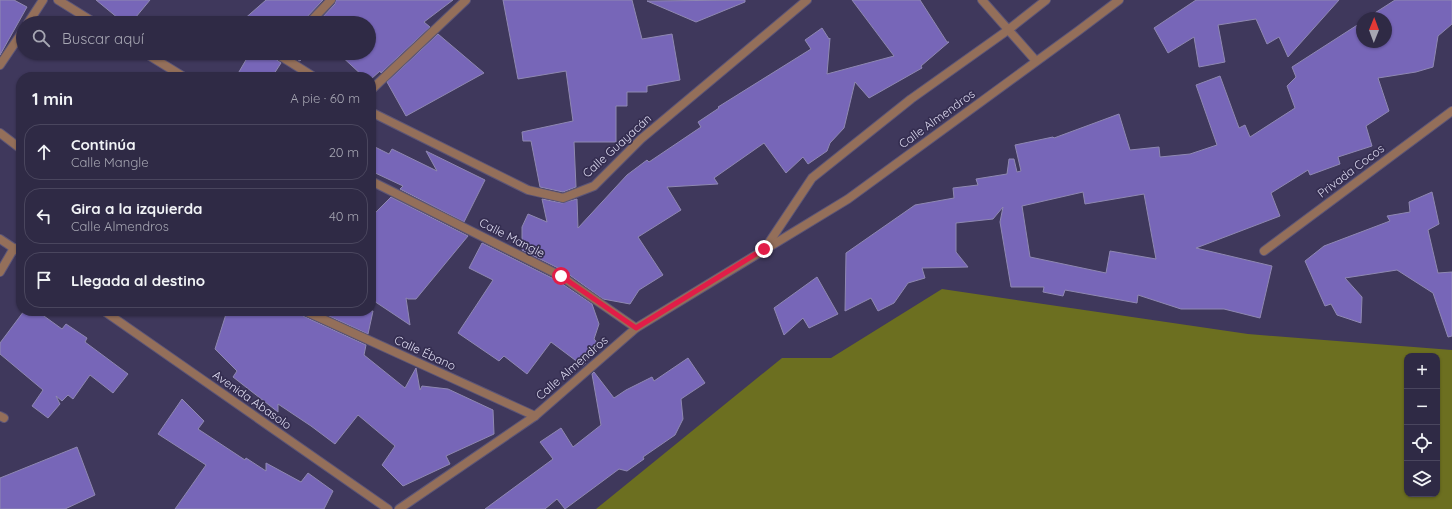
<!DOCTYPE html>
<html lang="es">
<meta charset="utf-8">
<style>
body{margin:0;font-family:Quicksand,sans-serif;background:#3b3650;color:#f1f3f6}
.controls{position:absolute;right:12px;bottom:12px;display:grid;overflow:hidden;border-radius:8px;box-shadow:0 1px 3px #0004}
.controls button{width:36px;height:36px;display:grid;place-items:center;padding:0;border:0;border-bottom:1px solid #4a465e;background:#2f2a45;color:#f1f3f6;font:20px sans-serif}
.compass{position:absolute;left:1356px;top:12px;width:36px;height:36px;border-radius:50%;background:#2f2a45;box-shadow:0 1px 3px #0004;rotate:1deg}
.stop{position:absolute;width:12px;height:12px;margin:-9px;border:3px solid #e11d48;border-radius:50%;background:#fff}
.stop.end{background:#e11d48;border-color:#fff;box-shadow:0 1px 4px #0008}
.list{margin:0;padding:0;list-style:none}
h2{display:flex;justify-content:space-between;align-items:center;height:52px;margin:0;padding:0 16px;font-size:17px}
h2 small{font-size:13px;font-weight:400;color:#a7a7b3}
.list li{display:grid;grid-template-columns:26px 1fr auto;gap:12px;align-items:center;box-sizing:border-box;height:56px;margin:0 8px 8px;padding:0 8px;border:1px solid #4a465e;border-radius:16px}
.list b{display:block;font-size:15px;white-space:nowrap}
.list p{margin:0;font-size:13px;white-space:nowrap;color:#a7a7b3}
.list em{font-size:13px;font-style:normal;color:#a7a7b3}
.icon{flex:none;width:22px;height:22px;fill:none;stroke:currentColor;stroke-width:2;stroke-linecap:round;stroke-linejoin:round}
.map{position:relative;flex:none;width:1452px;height:509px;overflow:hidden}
.search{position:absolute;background:#2f2a45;box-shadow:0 1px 3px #0004;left:16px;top:16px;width:360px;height:44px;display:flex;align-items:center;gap:10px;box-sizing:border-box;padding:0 14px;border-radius:22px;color:#a7a7b3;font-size:15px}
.panel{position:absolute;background:#2f2a45;box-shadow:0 1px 3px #0004;left:16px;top:72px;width:360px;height:244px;border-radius:16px}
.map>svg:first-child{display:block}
.forest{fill:#6c6f20;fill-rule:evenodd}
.building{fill:#7766b8;stroke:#8f88b2;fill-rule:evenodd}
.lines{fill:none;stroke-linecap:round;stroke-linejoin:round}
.street-casing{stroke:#5c5577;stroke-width:10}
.street{stroke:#946f5a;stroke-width:8}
.route{stroke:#e11d48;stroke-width:5}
.labels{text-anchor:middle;stroke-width:3.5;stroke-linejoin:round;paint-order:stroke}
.street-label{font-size:12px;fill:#dedbf1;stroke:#352e51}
</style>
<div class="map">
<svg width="1452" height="509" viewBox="0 0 1452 509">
<rect width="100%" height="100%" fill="#3f385c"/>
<path class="forest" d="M942 289 1248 334 1452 350V509H596L782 358H831ZM1407 356H1437V494H1407Z"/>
<g class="building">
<polygon points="0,0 14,0 27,7 0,55"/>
<polygon points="96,0 150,0 131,23 124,23"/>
<polygon points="266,0 323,0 305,19 304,23 243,23 242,21"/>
<polygon points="336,0 453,0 424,22 430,27 381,73 380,71 371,79 371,77 364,77 338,53 369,53 369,23 317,23 335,4"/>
<polygon points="503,0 632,0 642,39 672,34 680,80 647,86 647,92 627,92 627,106 616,106 616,142 574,142 576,187 563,192 540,187 531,141 523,141 522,132 573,121 566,71 518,79"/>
<polygon points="745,0 745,2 696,22 647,1"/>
<polygon points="852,0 920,0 947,42 949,42 921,66 922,68 869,98 855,82 844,128 830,143 827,151 808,164 803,157 786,173 764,143 714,178 718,184 667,187 681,210 638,237 663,275 639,290 630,304 603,299 564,271 522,250 522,227 528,214 547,222 542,199 562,203 577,199 578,228 627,175 647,160 649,162 701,127 698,122 719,108 718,107 811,49 805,40 822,28 829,39 830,38 827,74 894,56"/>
<polygon points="1196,0 1339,0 1288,57 1279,37 1267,44 1256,19 1218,25 1225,62 1199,67 1194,37 1168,53 1154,28"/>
<path d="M1395 0H1452V24L1438 36 1433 67 1416 72 1378 78 1389 111 1366 126 1372 146 1338 157 1340 164 1310 175 1308 170 1271 193 1280 216 1196 248 1272 266 1260 318 1224 309H1181L1138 295 1137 303 1065 290 1063 296 1043 292 1044 287H1011L1000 222 1003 207 993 219 956 223V252L968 267 922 268 925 278 908 283 894 303 878 311 871 298 845 311 846 253 915 205 954 198 953 188 978 185 976 179 1007 174 1009 159H1014L1017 172 1021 171 1015 145 1053 137 1054 138 1119 114 1130 150 1159 147 1160 157 1190 154 1217 145 1196 85 1220 76 1239 128 1245 125 1250 137 1295 108 1287 86 1296 77 1292 67 1362 22V42H1386V18H1367ZM1083 192 1085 204 1144 194 1156 259 1110 251 1106 273 1030 257 1022 206Z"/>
<polygon points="438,34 484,73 406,116 387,82"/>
<polygon points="250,53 274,53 274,58 281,63 272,77 236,77"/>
<polygon points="286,53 307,53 300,61"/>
<polygon points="371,145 389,154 392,149 437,171 426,151 485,180 464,222 400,189 403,186 371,171"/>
<polygon points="1432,192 1439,224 1428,230 1438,273 1452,272 1452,336 1448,337 1433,293 1397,270 1345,278 1362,297 1361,323 1337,315 1331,304 1325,306 1305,261 1324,246 1390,221 1387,216 1410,212 1409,202"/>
<polygon points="391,197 468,236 416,299 408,299 406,298 410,325 371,299 371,217"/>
<polygon points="482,243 558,281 592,304 599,324 594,339 599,345 583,366 551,342 527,374 504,356 499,361 458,333 493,280 469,268"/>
<polygon points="817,277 838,314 809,328 803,318 784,335 774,308"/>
<polygon points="24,311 37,311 62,329 66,324 87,338 85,342 128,374 113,393 90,375 73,399 68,395 62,401 56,396 60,404 48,418 32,406 43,390 0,354 0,343"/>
<polygon points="227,311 300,311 303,316 366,345 364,355 405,388 416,368 420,390 422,386 448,389 493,410 494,434 446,456 450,464 403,486 382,465 395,446 358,415 335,444 311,426 278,404 278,412 233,377 237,371 215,349"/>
<polygon points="318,311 373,311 368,334"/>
<polygon points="688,358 705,383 681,399 683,419 675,435 643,457 644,459 627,471 619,469 565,509 557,499 545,509 485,509 553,459 540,442 561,428 573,447 601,425 592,374 594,372 614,398 626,390 652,377 654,381"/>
<polygon points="182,399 204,421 198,429 245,460 246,458 266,471 266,463 301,482 308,473 333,491 324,509 175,509 206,465 158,434"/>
<polygon points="77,447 95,495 65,509 0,509 0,478"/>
</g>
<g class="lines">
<defs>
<g id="street">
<polyline points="58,0 95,23"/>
<polyline points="982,0 1036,61"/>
<polyline points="28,23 43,0"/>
<polyline points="309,23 331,0"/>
<polyline points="145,53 184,77"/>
<polyline points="281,53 279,55 314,77"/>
<polyline points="0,65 23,31"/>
<polyline points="371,90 466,0"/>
<polyline points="371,112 528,190 563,198 594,186 641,139 807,0"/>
<polyline points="0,133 21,149"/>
<polyline points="371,181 561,276 636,328"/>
<polyline points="0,239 21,253"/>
<polyline points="766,247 812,178 911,99 1008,30 1046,0"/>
<polyline points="1264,251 1452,111"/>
<polyline points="0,272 14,248"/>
<polyline points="104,311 388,509"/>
<polyline points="305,311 535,416"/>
<polyline points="0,416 4,418"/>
<polyline points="399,509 535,416 636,328 848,199 1078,31 1119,0"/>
</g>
</defs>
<use href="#street" class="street-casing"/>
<use href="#street" class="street"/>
</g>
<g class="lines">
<polyline class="route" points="561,276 636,328 764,249"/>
</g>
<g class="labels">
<g class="street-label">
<text transform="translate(937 119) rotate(-36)" y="4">Calle Almendros</text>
<text transform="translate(617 146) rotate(-42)" y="4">Calle Guayacán</text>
<text transform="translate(1351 171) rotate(-37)" y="4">Privada Cocos</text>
<text transform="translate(512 238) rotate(27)" y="4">Calle Mangle</text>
<text transform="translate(425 353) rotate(25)" y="4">Calle Ébano</text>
<text transform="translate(572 368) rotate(-41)" y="4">Calle Almendros</text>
<text transform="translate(252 400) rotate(35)" y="4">Avenida Abasolo</text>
</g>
</g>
</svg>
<div class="controls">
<button>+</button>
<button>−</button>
<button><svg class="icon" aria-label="locate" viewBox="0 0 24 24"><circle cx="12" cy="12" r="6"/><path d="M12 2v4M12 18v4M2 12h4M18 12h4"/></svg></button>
<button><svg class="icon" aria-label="layers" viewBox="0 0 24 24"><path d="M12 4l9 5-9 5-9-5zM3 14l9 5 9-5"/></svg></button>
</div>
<svg class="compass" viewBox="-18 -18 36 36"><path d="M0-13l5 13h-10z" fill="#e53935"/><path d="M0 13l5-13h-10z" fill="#a7a7b3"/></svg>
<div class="stop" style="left:561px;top:276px"></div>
<div class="stop end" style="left:764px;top:249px"></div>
<div class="search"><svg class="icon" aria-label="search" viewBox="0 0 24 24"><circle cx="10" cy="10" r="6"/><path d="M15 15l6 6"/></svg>Buscar aquí</div>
<section class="panel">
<h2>1 min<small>A pie · 60 m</small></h2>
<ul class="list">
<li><svg class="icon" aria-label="ahead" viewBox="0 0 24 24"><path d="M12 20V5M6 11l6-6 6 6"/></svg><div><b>Continúa</b><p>Calle Mangle</p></div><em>20 m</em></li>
<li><svg class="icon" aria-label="left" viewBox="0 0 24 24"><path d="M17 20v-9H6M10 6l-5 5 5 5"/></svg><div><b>Gira a la izquierda</b><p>Calle Almendros</p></div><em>40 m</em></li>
<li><svg class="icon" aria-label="arrive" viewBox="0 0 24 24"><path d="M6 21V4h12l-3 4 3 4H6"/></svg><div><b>Llegada al destino</b></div></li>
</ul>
</section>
</div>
